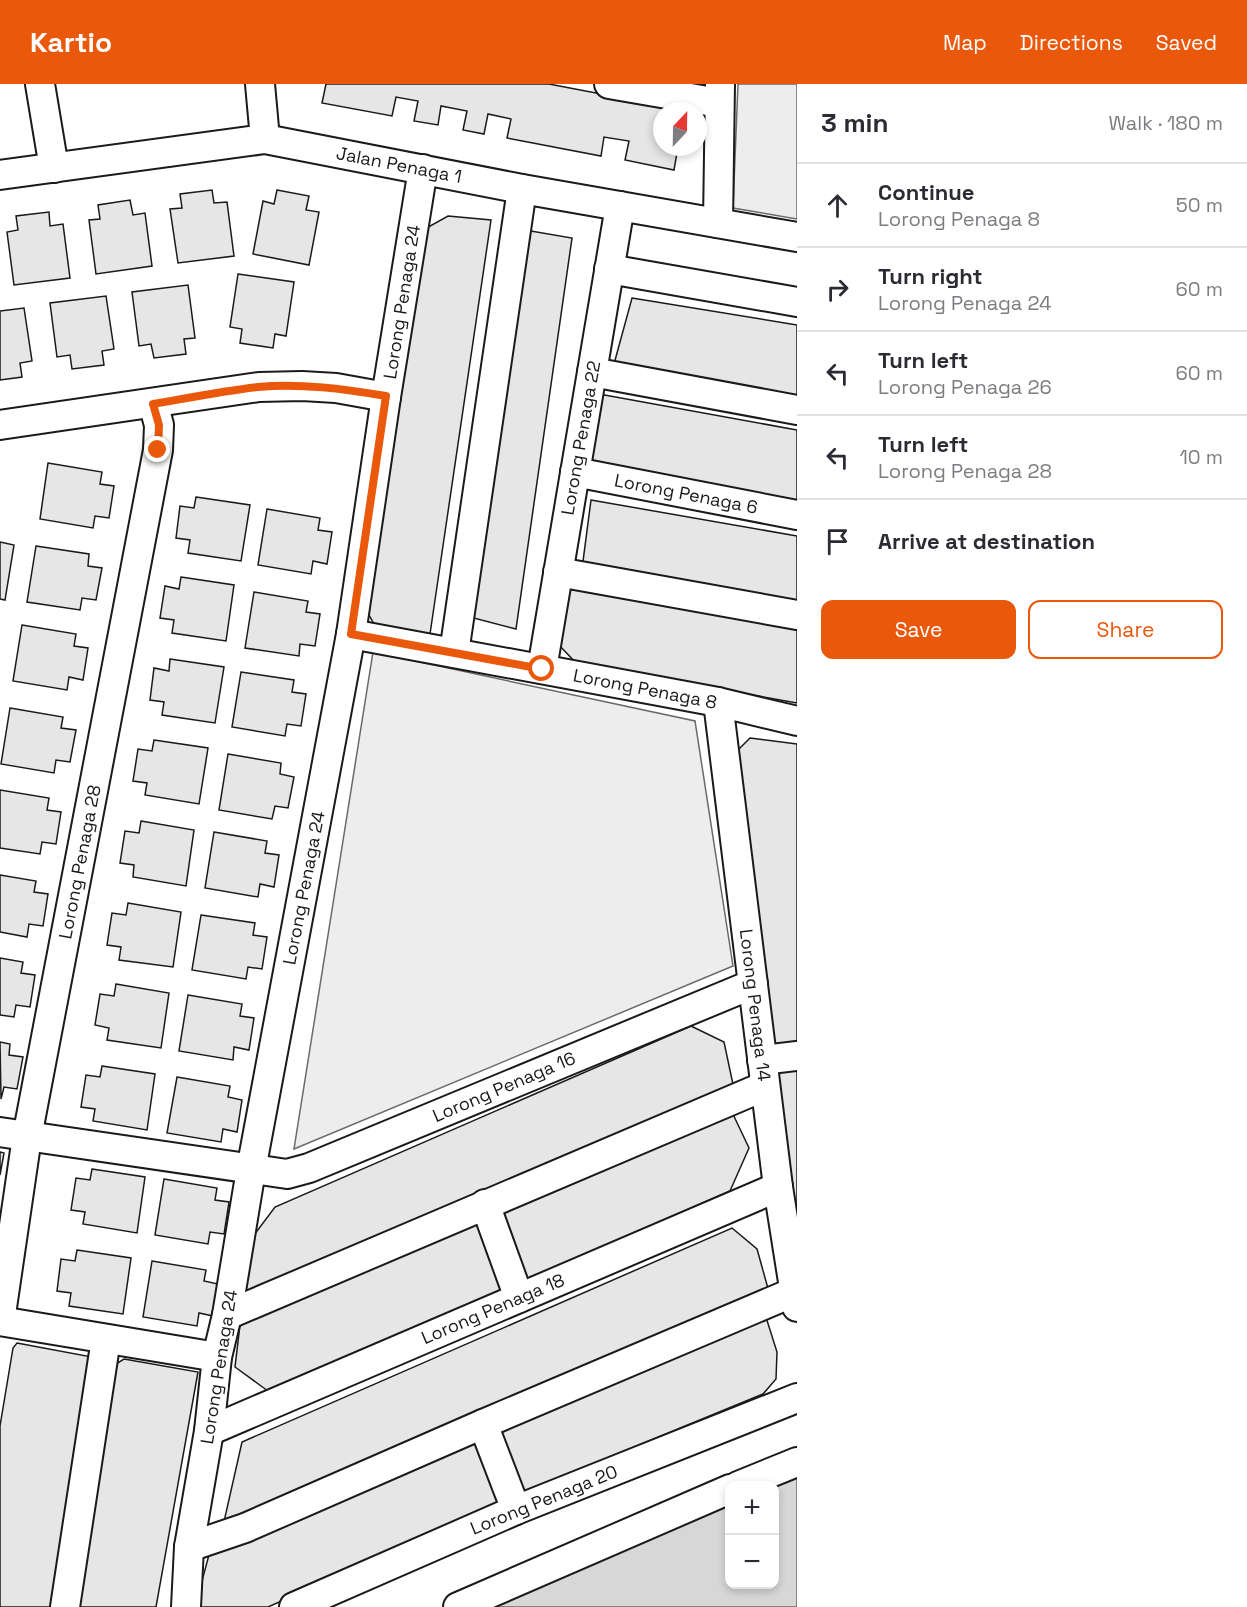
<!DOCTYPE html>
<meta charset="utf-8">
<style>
body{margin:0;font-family:"Space Grotesk",sans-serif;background:#f7f7f7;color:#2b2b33}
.controls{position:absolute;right:18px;bottom:18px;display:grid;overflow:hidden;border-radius:12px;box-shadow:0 3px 9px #0003}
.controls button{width:54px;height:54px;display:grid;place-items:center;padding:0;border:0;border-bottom:2px solid #e1e1e2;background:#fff;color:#2b2b33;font:30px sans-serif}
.compass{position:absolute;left:653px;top:18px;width:54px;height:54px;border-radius:50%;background:#fff;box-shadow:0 3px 9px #0003;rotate:22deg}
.stop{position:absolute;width:18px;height:18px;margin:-14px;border:4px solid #ea580c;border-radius:50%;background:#fff}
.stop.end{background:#ea580c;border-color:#fff;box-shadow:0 2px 6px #0008}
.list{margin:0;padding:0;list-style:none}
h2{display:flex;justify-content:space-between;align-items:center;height:78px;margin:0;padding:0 24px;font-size:26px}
h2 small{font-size:20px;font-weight:400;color:#7c7c81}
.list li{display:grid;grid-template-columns:39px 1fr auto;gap:18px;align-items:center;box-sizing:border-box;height:84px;padding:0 24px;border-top:2px solid #e1e1e2}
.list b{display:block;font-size:22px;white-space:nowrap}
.list p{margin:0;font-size:20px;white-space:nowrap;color:#7c7c81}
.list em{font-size:20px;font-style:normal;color:#7c7c81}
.actions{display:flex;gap:12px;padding:18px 24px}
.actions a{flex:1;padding:14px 0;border:2px solid #ea580c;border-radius:12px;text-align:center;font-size:21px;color:#ea580c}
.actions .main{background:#ea580c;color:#fff}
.icon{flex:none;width:33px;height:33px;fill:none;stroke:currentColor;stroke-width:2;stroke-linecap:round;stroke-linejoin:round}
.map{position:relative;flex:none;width:797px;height:1523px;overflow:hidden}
header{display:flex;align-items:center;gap:36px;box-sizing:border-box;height:84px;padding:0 30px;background:#ea580c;color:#fff}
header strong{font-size:28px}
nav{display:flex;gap:33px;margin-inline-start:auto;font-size:21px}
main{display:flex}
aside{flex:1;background:#fff}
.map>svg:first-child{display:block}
.green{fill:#ededed;stroke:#6a6a6a;stroke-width:1.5}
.water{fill:#d7d7d7;stroke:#6a6a6a;stroke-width:1.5}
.building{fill:#e6e6e6;stroke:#1a1a1a;stroke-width:1.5}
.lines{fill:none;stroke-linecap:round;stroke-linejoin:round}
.minor-casing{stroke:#1a1a1a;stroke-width:32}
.minor{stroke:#fff;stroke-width:28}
.route{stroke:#ea580c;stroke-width:8}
.labels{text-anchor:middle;stroke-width:4.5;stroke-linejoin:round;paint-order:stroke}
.street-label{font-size:18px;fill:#1a1a1a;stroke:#fff}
</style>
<header>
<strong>Kartio</strong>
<nav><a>Map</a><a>Directions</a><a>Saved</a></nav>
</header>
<main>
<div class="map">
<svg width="797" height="1523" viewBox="0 0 797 1523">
<rect width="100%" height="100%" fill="#fff"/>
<g class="green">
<polygon points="738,0 797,0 797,135 733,124"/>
<polygon points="373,568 695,637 733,882 294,1065"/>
</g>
<polygon class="water" points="797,1392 797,1523 489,1523 729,1417 730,1500 774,1500 774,1402"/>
<g class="building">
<polygon points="326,0 549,0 685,26 662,27 662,63 678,63 674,86 625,76 629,57 604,53 601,72 507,54 511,35 488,30 484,50 463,46 467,27 441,22 438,41 414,37 418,17 396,13 392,32 322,19"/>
<polygon points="212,106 214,119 227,118 234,172 178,179 170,125 182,124 180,110"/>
<polygon points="277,106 309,112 306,126 319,128 309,181 253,170 263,117 274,120"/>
<polygon points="130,116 133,131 145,129 152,182 96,190 89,136 100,135 98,121"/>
<polygon points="49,128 50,142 63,140 70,194 14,201 7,148 18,146 16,132"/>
<polygon points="448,132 491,136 430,550 374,540 363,520 423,146"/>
<polygon points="525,146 572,154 516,545 466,532"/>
<polygon points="238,190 294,198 286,252 275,250 273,264 240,259 242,245 230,243"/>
<polygon points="188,201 195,254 184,255 186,270 154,274 151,260 139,262 132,208"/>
<polygon points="106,212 114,265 102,267 104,281 72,285 70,271 57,273 50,219"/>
<polygon points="632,214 797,241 797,316 614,280"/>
<polygon points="24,224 32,277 20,279 22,293 0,296 0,227"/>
<polygon points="599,310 797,346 797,419 586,381"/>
<polygon points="48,379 102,388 100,400 114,402 109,434 95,432 93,444 40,435"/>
<polygon points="196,413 250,421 241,477 188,469 190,456 176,454 180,422 194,424"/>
<polygon points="591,416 797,452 797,523 582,485"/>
<polygon points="267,425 320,434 318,446 332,448 327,480 313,477 311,490 258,481"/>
<polygon points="0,458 14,461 5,516 0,515"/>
<polygon points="36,462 89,470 88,482 102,484 96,516 82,514 80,526 27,518"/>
<polygon points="181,493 234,501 226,557 172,549 174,536 160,534 165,502 179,505"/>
<polygon points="571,503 797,545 797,619 576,579 559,561"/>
<polygon points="254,508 308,517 306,528 320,530 315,562 300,560 299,572 245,564"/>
<polygon points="22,541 76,550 74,562 88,564 83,596 69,593 67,606 13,597"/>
<polygon points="170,575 224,583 215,639 162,631 164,618 150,616 154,584 169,587"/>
<polygon points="241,588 294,596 292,608 306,610 301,642 287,640 285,652 232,643"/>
<polygon points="10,624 63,633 61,644 76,646 70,678 56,676 54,689 1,680"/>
<polygon points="750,654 797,660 797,965 768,968 733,671"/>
<polygon points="154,656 208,664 199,720 145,711 147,699 133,697 138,665 152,667"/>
<polygon points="228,670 281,679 280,690 294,693 288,724 275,722 272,735 219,726"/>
<polygon points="0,706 49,714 47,726 61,728 56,760 42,758 40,770 0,764"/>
<polygon points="141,737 194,746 186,802 133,793 134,781 120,779 125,747 139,749"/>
<polygon points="214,748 267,757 265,769 279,771 274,803 260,800 258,813 205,804"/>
<polygon points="0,791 36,797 34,808 48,810 43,842 29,840 27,853 0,848"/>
<polygon points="128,819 181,828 173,883 119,876 121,863 107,861 112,829 126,831"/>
<polygon points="201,831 255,839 253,851 267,853 262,885 248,883 246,895 192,886"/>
<polygon points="0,874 23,878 21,889 35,891 30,923 16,921 14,933 0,931"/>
<polygon points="116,900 169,909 161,964 107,956 109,944 95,941 100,910 114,912"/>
<polygon points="188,911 242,920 240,932 254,934 249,966 234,963 233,976 179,967"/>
<polygon points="691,942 724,958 734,1005 246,1212 246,1203 254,1151 275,1123"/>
<polygon points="0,958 10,960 9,971 23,973 17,1005 4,1003 1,1015"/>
<polygon points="102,982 155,990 147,1046 93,1037 95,1025 81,1023 86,991 100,993"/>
<polygon points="797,984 797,1173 773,987"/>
<polygon points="177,993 230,1002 228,1013 242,1016 237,1048 223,1045 221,1058 167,1049"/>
<polygon points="731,1026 749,1064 730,1107 528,1196 492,1138 505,1120"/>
<polygon points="0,1068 4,1069 0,1091"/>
<polygon points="92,1085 145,1093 137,1149 83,1140 85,1128 71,1126 76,1094 90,1096"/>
<polygon points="164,1095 217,1104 215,1116 229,1118 224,1150 210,1148 208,1160 155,1151"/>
<polygon points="476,1136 505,1206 268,1307 235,1283 240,1241"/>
<polygon points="732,1144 757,1165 769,1208 223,1442 242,1358"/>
<polygon points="77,1166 131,1174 123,1230 69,1222 71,1209 57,1207 61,1175 75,1177"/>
<polygon points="152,1177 206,1186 204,1197 218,1200 213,1232 199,1229 197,1242 143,1233"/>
<polygon points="765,1230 777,1268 776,1295 763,1310 515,1412 496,1343"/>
<polygon points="17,1259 92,1273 55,1523 0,1523 0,1342 13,1264"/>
<polygon points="124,1275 198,1288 156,1523 72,1523 111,1283"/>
<polygon points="484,1350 509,1417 268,1523 195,1523 210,1467"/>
</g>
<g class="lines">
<defs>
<g id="minor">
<polyline points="40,0 54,84"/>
<polyline points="260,0 265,55"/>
<polyline points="609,0 719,19"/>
<polyline points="0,91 265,55 522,105 797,153"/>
<polyline points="718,139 720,0"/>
<polyline points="609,185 797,218"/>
<polyline points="592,288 797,326"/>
<polyline points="0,341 259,303 302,302 336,304 386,313"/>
<polyline points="575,388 797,431"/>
<polyline points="558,488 797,531"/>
<polyline points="351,550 718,618 797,637"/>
<polyline points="454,569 522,105"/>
<polyline points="542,585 620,122"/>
<polyline points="718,618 778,1103 797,1223"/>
<polyline points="762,976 797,972"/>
<polyline points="0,1048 287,1090 309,1084 753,900"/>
<polyline points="485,1120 519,1214"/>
<polyline points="227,1231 765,1002"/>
<polyline points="0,1237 27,1053 158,366 159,341 153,319"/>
<polyline points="0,1237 217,1273"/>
<polyline points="483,1340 516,1426"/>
<polyline points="209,1347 778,1103"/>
<polyline points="738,1402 797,1378"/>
<polyline points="189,1463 245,1444 483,1340 794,1208"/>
<polyline points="65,1523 106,1255"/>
<polyline points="186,1523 189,1463 209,1347 217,1273 227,1231 251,1086 351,550 386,313 423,85"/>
<polyline points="294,1523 516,1426 797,1314"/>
<polyline points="458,1523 730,1405"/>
</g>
</defs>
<use href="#minor" class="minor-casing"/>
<use href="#minor" class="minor"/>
</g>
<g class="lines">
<path class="route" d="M158 366 159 341 153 320C188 314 223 307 258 303 301 299 344 305 386 312L351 550 542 585"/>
</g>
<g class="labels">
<g class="street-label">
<text transform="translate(399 81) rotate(11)" y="6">Jalan Penaga 1</text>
<text transform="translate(402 218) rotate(-81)" y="6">Lorong Penaga 24</text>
<text transform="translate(581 354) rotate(-80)" y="6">Lorong Penaga 22</text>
<text transform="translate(686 410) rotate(11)" y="6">Lorong Penaga 6</text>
<text transform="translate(645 605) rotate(11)" y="6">Lorong Penaga 8</text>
<text transform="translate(80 778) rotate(-79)" y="6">Lorong Penaga 28</text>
<text transform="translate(304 804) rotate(-79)" y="6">Lorong Penaga 24</text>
<text transform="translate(755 921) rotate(83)" y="6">Lorong Penaga 14</text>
<text transform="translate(504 1003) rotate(-23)" y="6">Lorong Penaga 16</text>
<text transform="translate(493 1225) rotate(-23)" y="6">Lorong Penaga 18</text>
<text transform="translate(219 1283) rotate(-81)" y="6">Lorong Penaga 24</text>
<text transform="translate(544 1416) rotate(-22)" y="6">Lorong Penaga 20</text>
</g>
</g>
</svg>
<div class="controls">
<button>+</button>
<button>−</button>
</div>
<svg class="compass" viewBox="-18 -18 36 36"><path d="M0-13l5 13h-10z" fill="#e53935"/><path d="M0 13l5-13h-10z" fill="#7c7c81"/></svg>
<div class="stop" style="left:542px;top:585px"></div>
<div class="stop end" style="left:158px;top:366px"></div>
</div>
<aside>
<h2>3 min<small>Walk · 180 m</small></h2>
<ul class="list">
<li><svg class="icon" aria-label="ahead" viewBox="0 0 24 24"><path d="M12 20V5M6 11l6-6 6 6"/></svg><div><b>Continue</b><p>Lorong Penaga 8</p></div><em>50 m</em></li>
<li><svg class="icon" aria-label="right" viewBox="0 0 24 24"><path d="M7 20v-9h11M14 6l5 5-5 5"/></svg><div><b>Turn right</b><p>Lorong Penaga 24</p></div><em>60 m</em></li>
<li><svg class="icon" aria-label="left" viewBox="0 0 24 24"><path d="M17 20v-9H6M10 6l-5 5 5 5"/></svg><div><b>Turn left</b><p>Lorong Penaga 26</p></div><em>60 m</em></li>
<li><svg class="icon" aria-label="left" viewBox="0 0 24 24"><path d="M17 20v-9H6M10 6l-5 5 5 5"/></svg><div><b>Turn left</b><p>Lorong Penaga 28</p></div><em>10 m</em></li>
<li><svg class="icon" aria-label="arrive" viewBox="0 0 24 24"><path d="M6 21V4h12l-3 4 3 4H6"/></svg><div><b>Arrive at destination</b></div></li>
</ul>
<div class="actions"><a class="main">Save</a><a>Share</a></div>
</aside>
</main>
